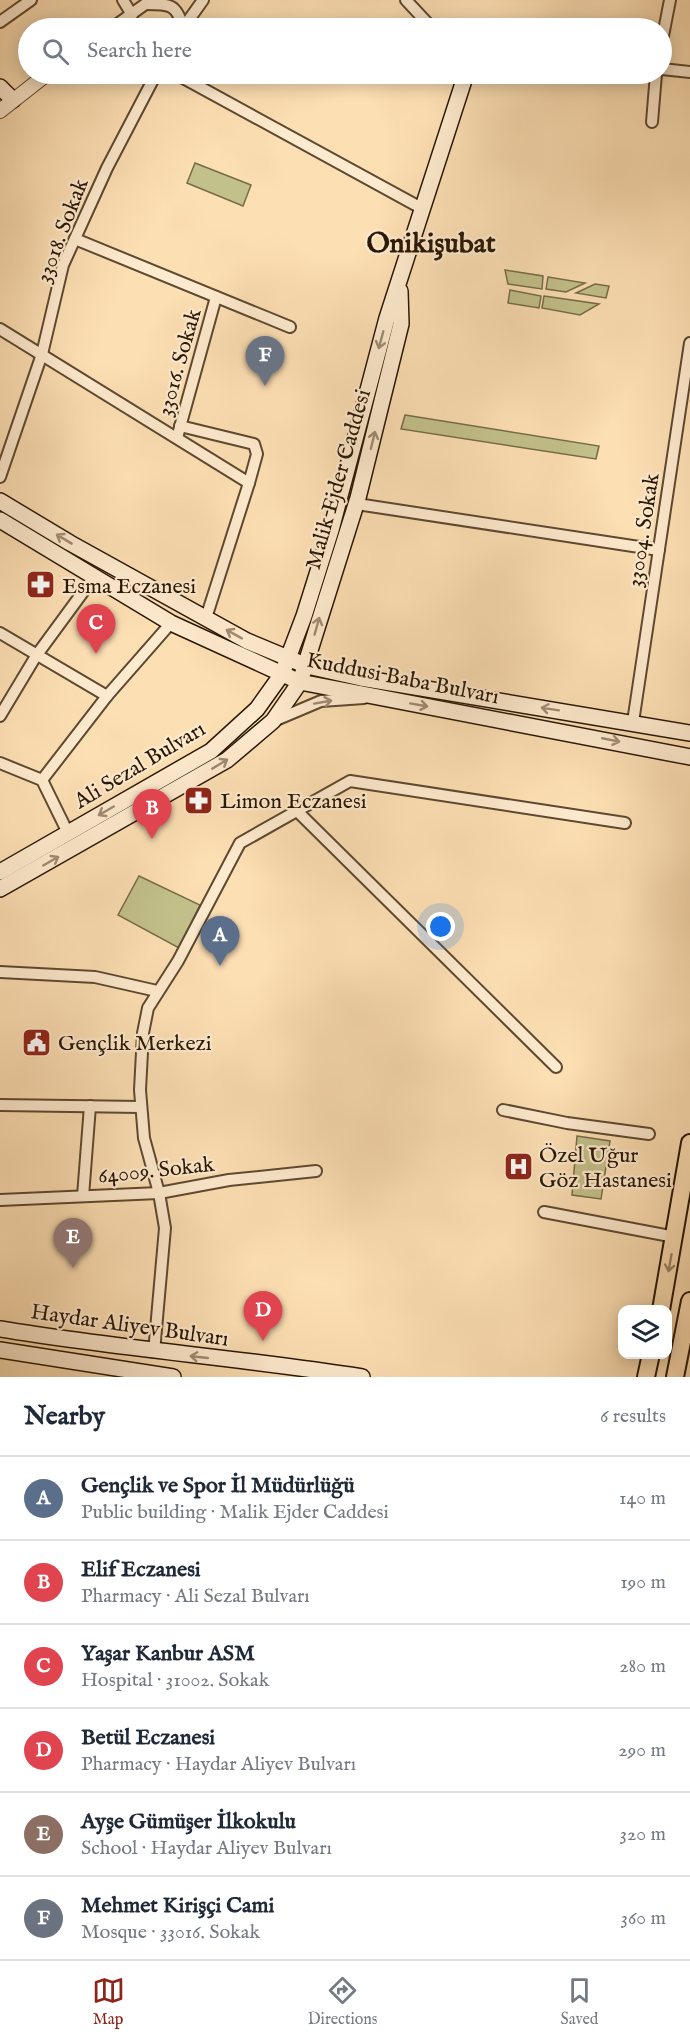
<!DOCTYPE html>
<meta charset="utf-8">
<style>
body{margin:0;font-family:"IM FELL English",serif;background:#f2f2f3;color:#1f2937}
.controls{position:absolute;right:18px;bottom:18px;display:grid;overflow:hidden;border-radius:12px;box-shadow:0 3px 15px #0003}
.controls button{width:54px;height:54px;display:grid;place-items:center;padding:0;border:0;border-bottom:2px solid #e0e1e3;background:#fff;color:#1f2937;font:30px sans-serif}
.you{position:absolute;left:441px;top:927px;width:21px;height:21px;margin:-15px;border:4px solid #fff;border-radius:50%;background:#1a73e8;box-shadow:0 0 0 9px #1a73e833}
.badge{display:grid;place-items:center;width:39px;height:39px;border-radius:50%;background:#8f2418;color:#fff;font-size:20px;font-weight:700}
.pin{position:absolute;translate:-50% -50px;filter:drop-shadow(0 2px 3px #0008)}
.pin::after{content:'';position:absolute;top:32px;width:21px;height:18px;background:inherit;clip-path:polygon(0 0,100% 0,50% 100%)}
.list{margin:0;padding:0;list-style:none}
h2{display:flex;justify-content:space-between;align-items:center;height:78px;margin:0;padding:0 24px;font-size:26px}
h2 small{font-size:20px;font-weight:400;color:#747a83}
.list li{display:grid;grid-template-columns:39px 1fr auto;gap:18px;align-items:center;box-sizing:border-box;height:84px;padding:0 24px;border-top:2px solid #e0e1e3}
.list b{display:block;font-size:22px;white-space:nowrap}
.list p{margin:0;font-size:20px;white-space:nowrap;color:#747a83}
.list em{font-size:20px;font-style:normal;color:#747a83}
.icon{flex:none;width:33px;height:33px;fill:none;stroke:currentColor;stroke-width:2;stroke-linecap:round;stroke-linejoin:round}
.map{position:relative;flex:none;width:690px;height:1377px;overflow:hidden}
.search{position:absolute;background:#fff;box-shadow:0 3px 15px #0003;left:18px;right:18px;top:18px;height:66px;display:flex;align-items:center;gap:15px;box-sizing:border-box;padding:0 21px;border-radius:33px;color:#747a83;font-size:22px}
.sheet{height:582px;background:#fff}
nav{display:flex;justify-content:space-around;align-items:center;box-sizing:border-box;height:84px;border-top:2px solid #e0e1e3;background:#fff;font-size:16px;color:#747a83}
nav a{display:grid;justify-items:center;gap:3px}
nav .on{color:#8f2418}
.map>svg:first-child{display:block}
.green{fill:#c3c18b;stroke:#766c48;stroke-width:1.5}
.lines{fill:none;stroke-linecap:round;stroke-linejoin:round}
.minor-casing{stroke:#5d4930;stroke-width:14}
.tertiary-casing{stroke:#5d4930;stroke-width:16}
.secondary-casing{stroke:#281704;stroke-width:18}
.primary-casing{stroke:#281704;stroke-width:20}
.minor{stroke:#feeace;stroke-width:10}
.tertiary{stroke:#feeace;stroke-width:14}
.secondary{stroke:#feeace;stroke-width:15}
.primary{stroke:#fddfb4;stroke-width:16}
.oneway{stroke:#9e8b73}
.oneway2{stroke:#9d8565}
.labels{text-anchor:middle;stroke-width:4.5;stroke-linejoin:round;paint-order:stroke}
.street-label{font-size:22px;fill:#281704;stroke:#feeace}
.poi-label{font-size:22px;fill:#281704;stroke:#feeace;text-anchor:start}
.district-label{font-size:28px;font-weight:bold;fill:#281704;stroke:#feeace}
</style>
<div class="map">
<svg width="690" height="1377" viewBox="0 0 690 1377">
<rect width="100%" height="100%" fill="#fddfb4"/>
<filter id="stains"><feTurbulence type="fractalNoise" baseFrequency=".00333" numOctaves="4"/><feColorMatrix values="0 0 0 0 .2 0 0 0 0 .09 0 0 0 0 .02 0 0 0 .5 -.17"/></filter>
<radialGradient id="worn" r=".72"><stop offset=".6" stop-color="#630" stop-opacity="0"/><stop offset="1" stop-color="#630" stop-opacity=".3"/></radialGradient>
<g class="green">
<polygon points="195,163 251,185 243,206 187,183"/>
<polygon points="505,270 543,276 542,289 508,284"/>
<polygon points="548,277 585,283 566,292 546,289"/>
<polygon points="595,284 609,286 606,298 576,293"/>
<polygon points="510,290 541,296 539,308 508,303"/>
<polygon points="544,296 599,304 580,315 542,308"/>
<polygon points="405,415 599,446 596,459 401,429"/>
<polygon points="139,876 200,905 179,948 118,915"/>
<polygon points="577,1136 610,1141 601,1199 572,1195"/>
</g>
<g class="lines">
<defs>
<g id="minor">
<polyline points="123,0 132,15"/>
<polyline points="406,0 432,28"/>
<path d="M146 4C170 4 177 4 183 28"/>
<polyline points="0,22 31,0"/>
<polyline points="112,28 151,0"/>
<polyline points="183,28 203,0"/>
<polyline points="662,41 670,0"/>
<polyline points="662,69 690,72"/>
<polyline points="176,74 423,209"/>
<polyline points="652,122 656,74"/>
<polyline points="75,239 290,327"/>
<polyline points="0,329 249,483 206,618"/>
<polyline points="180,426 254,444 257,454 249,483"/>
<polyline points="177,438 216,297"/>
<polyline points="0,477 42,354 63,265 107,168 156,74"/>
<polyline points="357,504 659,550"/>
<polyline points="0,633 107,696"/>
<polyline points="0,716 36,656 94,577"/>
<polyline points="276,720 321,701 364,698"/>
<polyline points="633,722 690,343"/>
<polyline points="0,763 42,780 68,833"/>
<polyline points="42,780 107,696 171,623"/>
<polyline points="297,811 556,1067"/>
<polyline points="0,972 95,977 157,991"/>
<polyline points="0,1105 141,1107"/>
<polyline points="503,1110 567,1123 649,1134"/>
<polyline points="83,1196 90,1106"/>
<polyline points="0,1200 159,1193 229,1180 316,1171"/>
<polyline points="544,1212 675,1237"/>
<polyline points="154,1352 165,1228 159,1193 144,1138 140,1090 143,1033 148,1008 178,961 240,843 350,781 625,823"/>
</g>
<polyline id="tertiary" points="0,111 47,74"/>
<g id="secondary">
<polyline points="0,87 13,100"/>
<polyline points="0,501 70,543 247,641 307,666 361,678 690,733"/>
<polyline points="0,520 171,623 300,682 690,757"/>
<polyline points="0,872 211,751 257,709 282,674 304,616 331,530 387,318 466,74"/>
<polyline points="0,889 227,760 273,721 300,682 358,498 401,324 400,291"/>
<path d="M0 1329C120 1349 242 1358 362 1377"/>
<polyline points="0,1350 173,1377"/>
</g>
<g id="primary">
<polyline points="661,1310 690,1143"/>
<polyline points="646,1377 651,1354"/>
<polyline points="675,1377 690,1301"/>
</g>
</defs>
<use href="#minor" class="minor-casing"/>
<use href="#tertiary" class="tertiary-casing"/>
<use href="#secondary" class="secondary-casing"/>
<use href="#primary" class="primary-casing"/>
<use href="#minor" class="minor"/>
<use href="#tertiary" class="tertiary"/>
<use href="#secondary" class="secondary"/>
<use href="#primary" class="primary"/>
</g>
<defs><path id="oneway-shaft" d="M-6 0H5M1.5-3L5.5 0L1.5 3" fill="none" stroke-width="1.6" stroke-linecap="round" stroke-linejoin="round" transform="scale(1.5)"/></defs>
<g class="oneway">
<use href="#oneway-shaft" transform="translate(381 340) rotate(105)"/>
<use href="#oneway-shaft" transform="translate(373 440) rotate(-76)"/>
<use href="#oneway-shaft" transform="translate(64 539) rotate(-149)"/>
<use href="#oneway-shaft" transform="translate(317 626) rotate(-74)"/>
<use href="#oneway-shaft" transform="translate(234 634) rotate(-151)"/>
<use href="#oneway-shaft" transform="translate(323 702) rotate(-10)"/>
<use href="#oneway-shaft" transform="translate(419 705) rotate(10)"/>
<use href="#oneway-shaft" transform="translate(550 709) rotate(-171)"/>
<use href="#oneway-shaft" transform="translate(611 740) rotate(11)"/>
<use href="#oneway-shaft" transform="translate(220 764) rotate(-31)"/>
<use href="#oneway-shaft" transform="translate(106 811) rotate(150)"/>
<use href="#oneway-shaft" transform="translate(51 861) rotate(-30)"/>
<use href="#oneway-shaft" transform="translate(199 1357) rotate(-174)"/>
</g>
<use class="oneway2" href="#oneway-shaft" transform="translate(670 1263) rotate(100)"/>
<defs>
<symbol id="pharmacy-square" viewBox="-11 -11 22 22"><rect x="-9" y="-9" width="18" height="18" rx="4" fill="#8f2418" stroke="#feeace"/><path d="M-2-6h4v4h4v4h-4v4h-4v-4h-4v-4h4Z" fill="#fff"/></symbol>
<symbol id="civic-square" viewBox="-11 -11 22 22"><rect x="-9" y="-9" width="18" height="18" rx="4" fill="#8f2418" stroke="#feeace"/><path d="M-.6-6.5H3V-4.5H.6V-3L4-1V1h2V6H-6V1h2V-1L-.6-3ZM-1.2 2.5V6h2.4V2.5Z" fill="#fff"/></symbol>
<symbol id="hospital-square" viewBox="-11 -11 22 22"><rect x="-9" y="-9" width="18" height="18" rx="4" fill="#8f2418" stroke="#feeace"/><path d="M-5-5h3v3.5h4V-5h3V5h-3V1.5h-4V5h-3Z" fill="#fff"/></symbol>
</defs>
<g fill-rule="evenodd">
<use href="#pharmacy-square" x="24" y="568" width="33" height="33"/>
<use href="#pharmacy-square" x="182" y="784" width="33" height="33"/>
<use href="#civic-square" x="20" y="1026" width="33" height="33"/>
<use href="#hospital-square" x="502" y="1150" width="33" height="33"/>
</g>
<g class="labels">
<g class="street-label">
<text transform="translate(61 230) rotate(-69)" y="8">33018. Sokak</text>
<text transform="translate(178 362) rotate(-74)" y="8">33016. Sokak</text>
<text transform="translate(337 479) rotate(-74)" y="8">Malik Ejder Caddesi</text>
<text transform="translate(642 530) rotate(-81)" y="8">33004. Sokak</text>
<text transform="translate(403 677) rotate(11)" y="8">Kuddusi Baba Bulvarı</text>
<text transform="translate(139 764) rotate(-31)" y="8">Ali Sezal Bulvarı</text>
<text transform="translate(156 1169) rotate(-6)" y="8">64009. Sokak</text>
<text transform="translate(130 1324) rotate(8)" y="8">Haydar Aliyev Bulvarı</text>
</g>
<g class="poi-label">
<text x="62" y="593">Esma Eczanesi</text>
<text x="220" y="808">Limon Eczanesi</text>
<text x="58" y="1050">Gençlik Merkezi</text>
<text x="539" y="1162">Özel Uğur<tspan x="539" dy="25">Göz Hastanesi</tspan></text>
</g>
<g class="district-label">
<text x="431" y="252">Onikişubat</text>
</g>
</g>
<rect width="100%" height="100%" filter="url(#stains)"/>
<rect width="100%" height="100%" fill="url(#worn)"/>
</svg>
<div class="controls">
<button><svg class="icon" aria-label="layers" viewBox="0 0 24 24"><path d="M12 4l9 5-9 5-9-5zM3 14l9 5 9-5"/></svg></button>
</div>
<div class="you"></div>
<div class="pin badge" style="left:220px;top:966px;background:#5c6f8a">A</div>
<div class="pin badge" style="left:152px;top:839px;background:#e0444e">B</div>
<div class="pin badge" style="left:96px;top:654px;background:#e0444e">C</div>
<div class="pin badge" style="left:263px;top:1341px;background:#e0444e">D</div>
<div class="pin badge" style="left:73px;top:1268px;background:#8d6e63">E</div>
<div class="pin badge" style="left:265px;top:386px;background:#6b7280">F</div>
<div class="search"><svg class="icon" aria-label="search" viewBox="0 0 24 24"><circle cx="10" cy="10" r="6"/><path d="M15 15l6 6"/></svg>Search here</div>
</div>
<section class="sheet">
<h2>Nearby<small>6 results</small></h2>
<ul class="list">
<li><span class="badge" style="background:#5c6f8a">A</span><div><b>Gençlik ve Spor İl Müdürlüğü</b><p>Public building · Malik Ejder Caddesi</p></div><em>140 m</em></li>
<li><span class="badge" style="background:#e0444e">B</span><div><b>Elif Eczanesi</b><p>Pharmacy · Ali Sezal Bulvarı</p></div><em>190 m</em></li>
<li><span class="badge" style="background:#e0444e">C</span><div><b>Yaşar Kanbur ASM</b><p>Hospital · 31002. Sokak</p></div><em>280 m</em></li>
<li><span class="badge" style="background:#e0444e">D</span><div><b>Betül Eczanesi</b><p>Pharmacy · Haydar Aliyev Bulvarı</p></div><em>290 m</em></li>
<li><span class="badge" style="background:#8d6e63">E</span><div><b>Ayşe Gümüşer İlkokulu</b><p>School · Haydar Aliyev Bulvarı</p></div><em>320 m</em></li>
<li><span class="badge" style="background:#6b7280">F</span><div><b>Mehmet Kirişçi Cami</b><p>Mosque · 33016. Sokak</p></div><em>360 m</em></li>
</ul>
</section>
<nav>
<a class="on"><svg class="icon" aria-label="map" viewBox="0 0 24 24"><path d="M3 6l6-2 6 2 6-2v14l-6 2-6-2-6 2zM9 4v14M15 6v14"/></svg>Map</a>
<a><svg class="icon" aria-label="directions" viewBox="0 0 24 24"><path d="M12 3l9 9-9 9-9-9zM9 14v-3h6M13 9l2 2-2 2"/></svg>Directions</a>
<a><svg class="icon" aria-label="saved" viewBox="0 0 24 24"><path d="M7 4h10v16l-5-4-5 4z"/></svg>Saved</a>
</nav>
